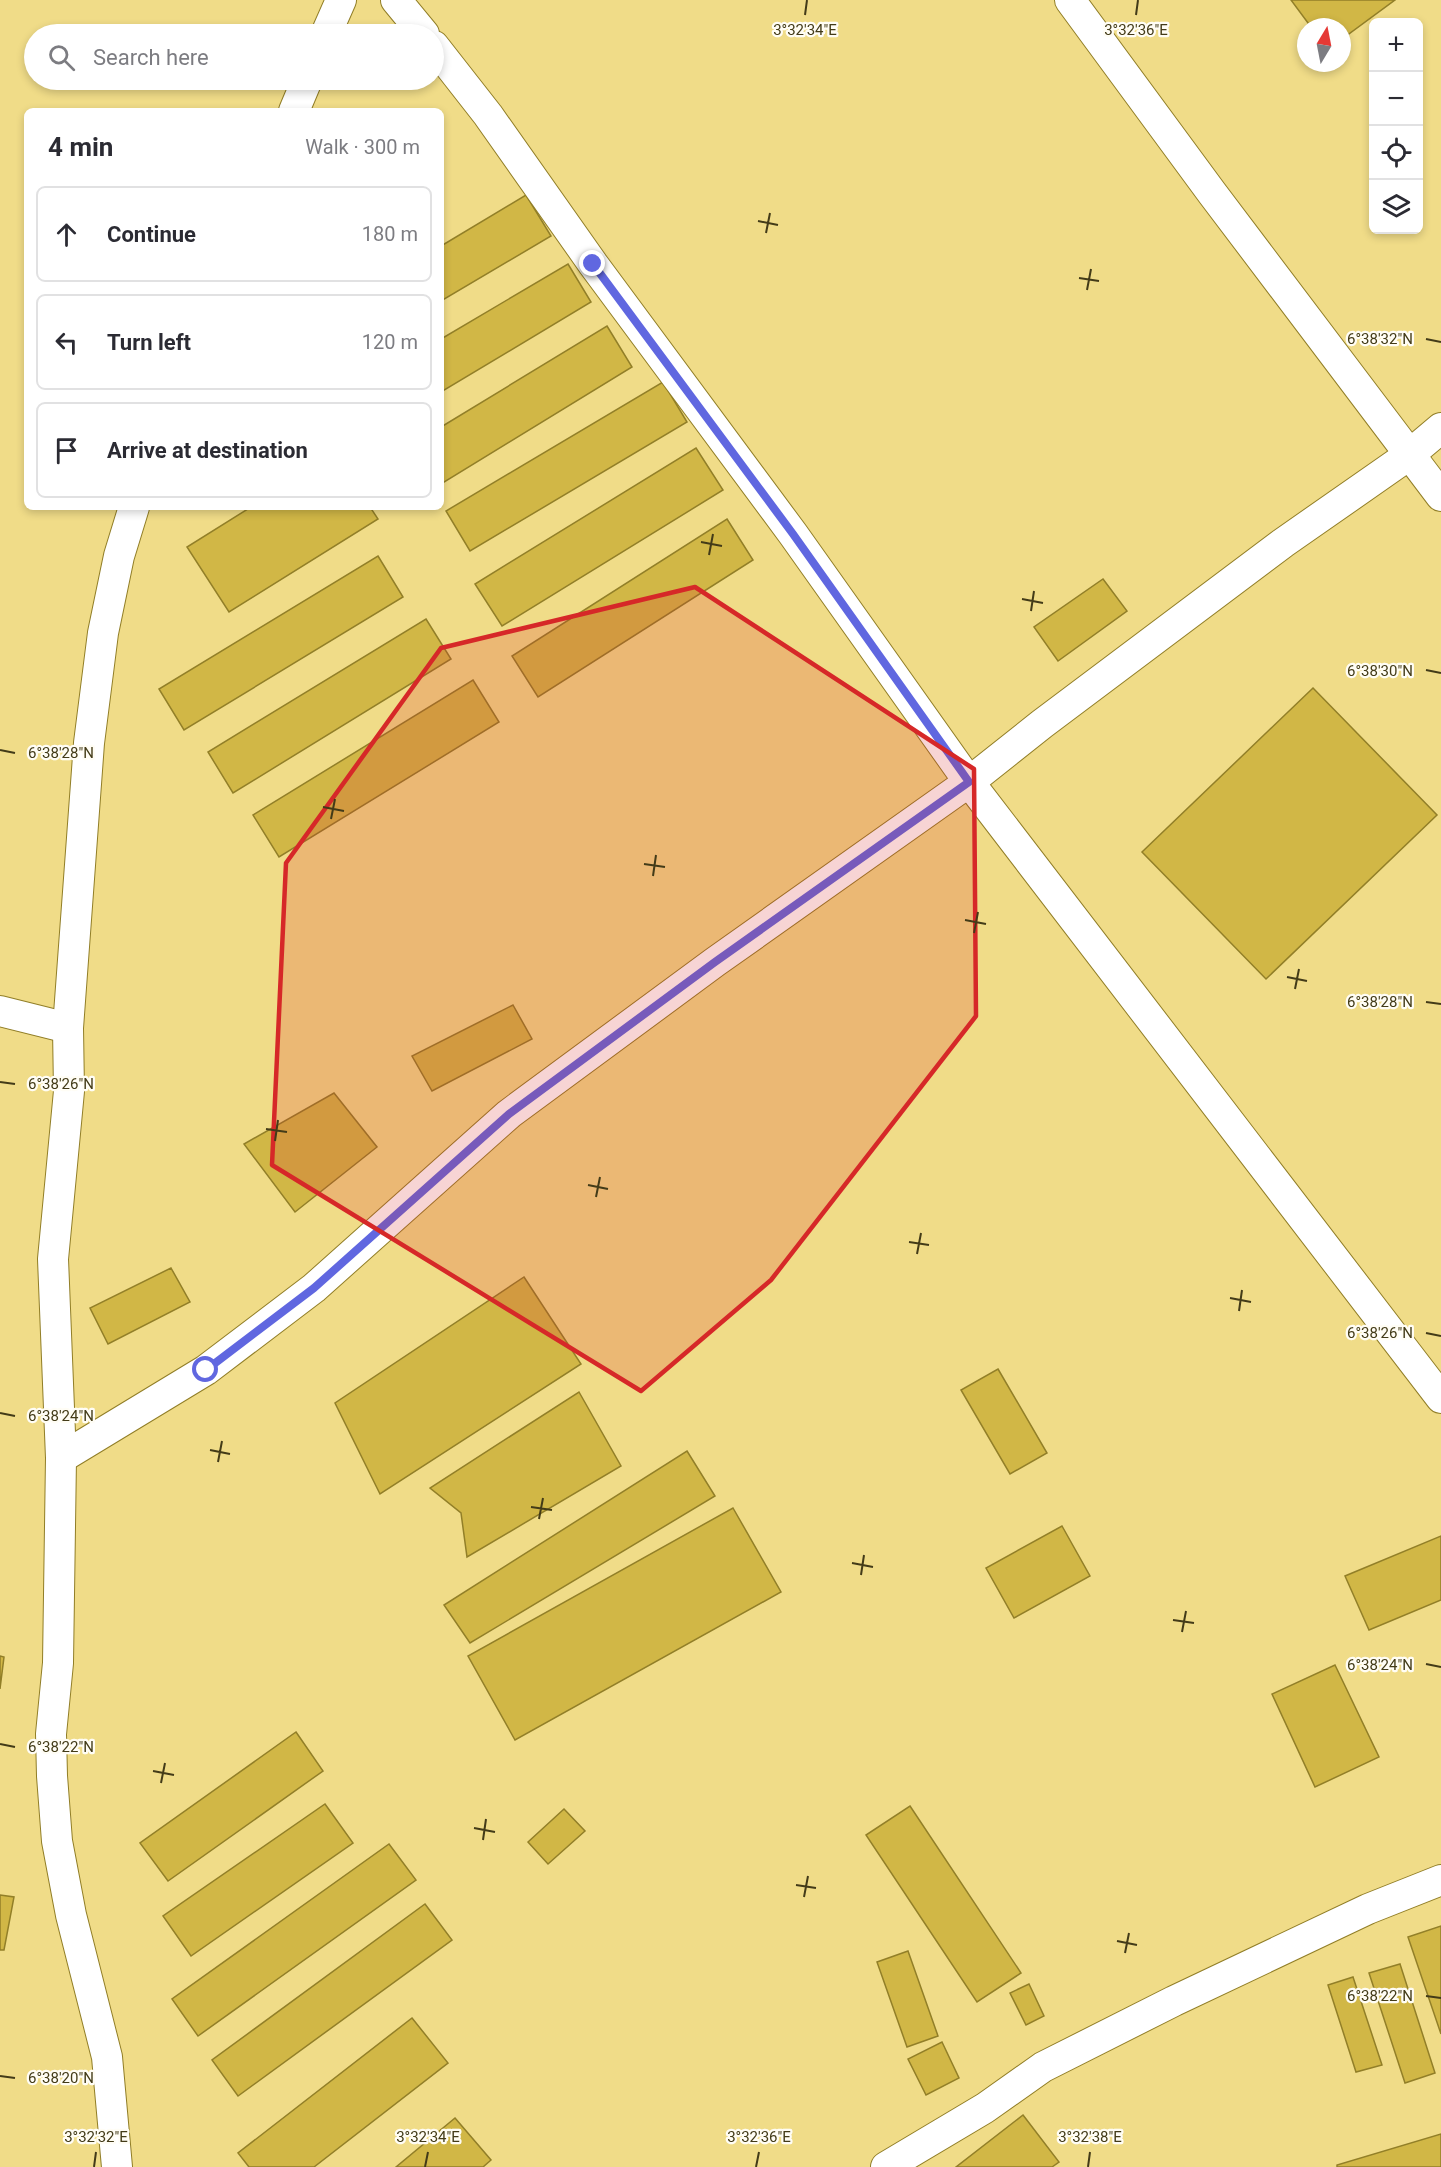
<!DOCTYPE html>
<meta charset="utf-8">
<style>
body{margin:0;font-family:Roboto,sans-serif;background:#f7f7f7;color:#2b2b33}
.controls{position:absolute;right:18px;top:18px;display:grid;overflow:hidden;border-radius:9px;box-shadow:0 3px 9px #0003}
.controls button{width:54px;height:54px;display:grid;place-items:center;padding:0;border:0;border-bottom:2px solid #e1e1e2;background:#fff;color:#2b2b33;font:30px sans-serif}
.compass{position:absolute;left:1297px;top:18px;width:54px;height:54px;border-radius:50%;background:#fff;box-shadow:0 3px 9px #0003;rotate:10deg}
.stop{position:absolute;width:18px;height:18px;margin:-14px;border:4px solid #6067e0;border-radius:50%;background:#fff}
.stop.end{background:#6067e0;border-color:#fff;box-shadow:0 2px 6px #0008}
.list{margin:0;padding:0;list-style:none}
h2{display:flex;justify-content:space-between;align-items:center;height:78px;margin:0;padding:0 24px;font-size:26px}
h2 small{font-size:20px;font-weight:400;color:#7c7c81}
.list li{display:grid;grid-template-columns:39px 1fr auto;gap:18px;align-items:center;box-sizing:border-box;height:96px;margin:0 12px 12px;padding:0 12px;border:2px solid #e1e1e2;border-radius:9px}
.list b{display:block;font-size:22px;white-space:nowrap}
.list em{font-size:20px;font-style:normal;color:#7c7c81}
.icon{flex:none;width:33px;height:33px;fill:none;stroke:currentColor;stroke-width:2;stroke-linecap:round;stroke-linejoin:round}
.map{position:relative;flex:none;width:1441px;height:2167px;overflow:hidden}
.search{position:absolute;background:#fff;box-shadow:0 3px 9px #0003;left:24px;top:24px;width:420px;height:66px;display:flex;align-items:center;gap:15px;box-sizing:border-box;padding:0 21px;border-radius:33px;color:#7c7c81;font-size:22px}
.panel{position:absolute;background:#fff;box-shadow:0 3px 9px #0003;left:24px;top:108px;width:420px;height:402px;border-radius:9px}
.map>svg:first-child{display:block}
.building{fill:#d1b746;stroke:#927f28;stroke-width:1.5}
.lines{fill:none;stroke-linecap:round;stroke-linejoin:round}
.minor-casing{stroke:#917e27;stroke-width:32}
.minor{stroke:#fff;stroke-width:30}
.route{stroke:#6067e0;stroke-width:8}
.marked{fill:#d62828;fill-opacity:0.2;stroke:#d62828;stroke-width:4.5;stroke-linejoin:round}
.ticks{fill:none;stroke:#433b18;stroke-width:2}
.ticks-label{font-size:15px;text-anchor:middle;fill:#433b18;stroke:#fffdf5;stroke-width:4.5;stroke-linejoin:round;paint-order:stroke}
</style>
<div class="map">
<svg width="1441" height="2167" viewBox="0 0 1441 2167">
<rect width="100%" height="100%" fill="#f0dc88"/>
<g class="building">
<polygon points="1291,0 1395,0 1342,39 1342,27 1311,27"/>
<polygon points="526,195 551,236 441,301 441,246"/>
<polygon points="568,264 591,302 441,392 441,339"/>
<polygon points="607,326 632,367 441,484 441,427"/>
<polygon points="663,382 687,422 470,551 446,511"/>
<polygon points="696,448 723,490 502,626 475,584"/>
<polygon points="251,507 370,507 378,519 229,612 187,547"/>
<polygon points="727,519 753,560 538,697 512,656"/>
<polygon points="378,556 403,597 184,730 159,689"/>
<polygon points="1103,579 1127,611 1058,661 1034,627"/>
<polygon points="426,619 451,659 233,793 208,752"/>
<polygon points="473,680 499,722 279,857 253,815"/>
<polygon points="1313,688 1437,815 1266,979 1142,852"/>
<polygon points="513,1005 532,1039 432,1091 412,1056"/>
<polygon points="334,1093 377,1147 295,1212 244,1144"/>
<polygon points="171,1268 190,1302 108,1344 90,1308"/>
<polygon points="524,1277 581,1364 380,1494 335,1403"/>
<polygon points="998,1369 1047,1453 1010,1474 961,1390"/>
<polygon points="579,1392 621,1466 467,1557 461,1513 430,1488"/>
<polygon points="687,1451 715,1496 470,1643 444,1605"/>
<polygon points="733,1508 781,1592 515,1740 468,1656"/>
<polygon points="1062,1526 1090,1576 1014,1618 986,1568"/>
<polygon points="1441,1536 1441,1600 1369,1630 1345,1576"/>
<polygon points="0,1656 4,1657 0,1689"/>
<polygon points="1335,1665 1379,1757 1315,1787 1272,1694"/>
<polygon points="296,1732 323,1771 168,1881 140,1843"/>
<polygon points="325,1804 353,1843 191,1956 163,1916"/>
<polygon points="910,1806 1021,1973 977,2002 866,1835"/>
<polygon points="564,1809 585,1831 548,1864 528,1842"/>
<polygon points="389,1844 416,1880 198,2036 172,1999"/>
<polygon points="0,1895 14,1897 4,1950 0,1950"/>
<polygon points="425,1904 452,1940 238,2096 212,2060"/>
<polygon points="1441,1926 1441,2034 1408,1937"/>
<polygon points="908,1951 938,2036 907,2047 877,1962"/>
<polygon points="1400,1964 1435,2073 1405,2083 1369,1973"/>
<polygon points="1353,1977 1382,2065 1356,2072 1328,1985"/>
<polygon points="1029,1984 1044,2016 1026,2025 1010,1993"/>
<polygon points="412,2018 448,2063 314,2167 249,2167 238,2153"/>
<polygon points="942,2042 959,2078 926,2095 908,2059"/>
<polygon points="1023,2115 1059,2162 1052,2167 956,2167"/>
<polygon points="455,2118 491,2160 483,2167 396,2167"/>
<polygon points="1441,2134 1441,2167 1337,2167 1337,2165"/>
</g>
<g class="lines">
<defs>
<g id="minor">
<polyline points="396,0 424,34"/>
<polyline points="1070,0 1212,193 1441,496"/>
<polyline points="326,34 341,0"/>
<polyline points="434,46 488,115 593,264 793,534 969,782 1441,1398"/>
<polyline points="294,111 307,80"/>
<polyline points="0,1011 68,1028"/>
<polyline points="61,1458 206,1370 314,1288 509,1114 715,962 969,782 1042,724 1283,543 1409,455 1441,428"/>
<polyline points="117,2167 107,2057 71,1915 57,1841 52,1776 51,1734 58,1663 61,1458 53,1259 69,1091 68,1028 89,743 103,633 119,556 134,507"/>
<polyline points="886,2167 985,2108 1043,2067 1174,2001 1368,1909 1441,1880"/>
</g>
</defs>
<use href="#minor" class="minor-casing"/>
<use href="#minor" class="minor"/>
</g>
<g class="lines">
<polyline class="route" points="206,1370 314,1288 509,1114 715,962 969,782 793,534 593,264"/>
</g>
<path class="marked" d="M695 587 974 769 976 1016 771 1280 641 1391 272 1165 286 863 441 648Z"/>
<path class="ticks" d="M805 15 807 0M1136 15 1138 0M758 221 778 225M766 233 770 213M1079 278 1099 281M1087 290 1091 269M1426 339 1441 342M701 542 722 546M709 555 713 534M1022 599 1043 603M1031 611 1034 591M1426 670 1441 673M0 750 15 753M323 807 344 811M331 819 335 799M644 864 665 867M653 876 656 855M965 920 986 924M974 933 978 912M1287 977 1307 981M1295 989 1299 969M1426 1002 1441 1004M0 1082 15 1084M266 1129 287 1132M275 1141 278 1120M588 1185 608 1189M596 1197 600 1177M909 1242 929 1245M917 1254 921 1233M1230 1298 1251 1302M1239 1311 1242 1290M1426 1333 1441 1336M0 1413 15 1416M210 1450 230 1454M218 1462 222 1441M531 1507 552 1510M539 1519 543 1498M852 1563 873 1567M861 1575 864 1555M1173 1620 1194 1623M1182 1632 1186 1611M1426 1664 1441 1667M0 1744 15 1747M153 1771 174 1775M161 1783 165 1763M474 1828 495 1832M483 1840 486 1819M796 1885 816 1888M804 1897 808 1876M1117 1941 1137 1945M1125 1953 1129 1933M1426 1996 1441 1998M0 2076 15 2078M94 2167 96 2152M425 2167 428 2152M756 2167 759 2152M1088 2167 1090 2152"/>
<g class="ticks-label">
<text x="805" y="35">3°32'34"E</text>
<text x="1136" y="35">3°32'36"E</text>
<text x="1380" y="344">6°38'32"N</text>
<text x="1380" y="676">6°38'30"N</text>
<text x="61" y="758">6°38'28"N</text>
<text x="1380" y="1007">6°38'28"N</text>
<text x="61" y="1089">6°38'26"N</text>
<text x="1380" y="1338">6°38'26"N</text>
<text x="61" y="1421">6°38'24"N</text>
<text x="1380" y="1670">6°38'24"N</text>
<text x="61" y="1752">6°38'22"N</text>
<text x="1380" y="2001">6°38'22"N</text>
<text x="61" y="2083">6°38'20"N</text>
<text x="96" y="2142">3°32'32"E</text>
<text x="428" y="2142">3°32'34"E</text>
<text x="759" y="2142">3°32'36"E</text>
<text x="1090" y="2142">3°32'38"E</text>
</g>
</svg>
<div class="controls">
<button>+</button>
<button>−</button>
<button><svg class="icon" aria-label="locate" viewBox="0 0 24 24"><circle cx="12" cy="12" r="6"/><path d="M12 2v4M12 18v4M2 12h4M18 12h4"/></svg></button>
<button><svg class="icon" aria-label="layers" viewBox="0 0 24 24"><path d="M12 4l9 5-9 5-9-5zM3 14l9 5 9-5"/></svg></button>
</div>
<svg class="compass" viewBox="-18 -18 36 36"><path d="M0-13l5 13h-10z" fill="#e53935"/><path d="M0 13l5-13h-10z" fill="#7c7c81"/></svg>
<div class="stop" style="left:206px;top:1370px"></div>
<div class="stop end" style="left:593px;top:264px"></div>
<div class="search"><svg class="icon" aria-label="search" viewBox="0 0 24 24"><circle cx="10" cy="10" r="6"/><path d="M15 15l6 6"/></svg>Search here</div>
<section class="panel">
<h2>4 min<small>Walk · 300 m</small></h2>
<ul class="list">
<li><svg class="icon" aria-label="ahead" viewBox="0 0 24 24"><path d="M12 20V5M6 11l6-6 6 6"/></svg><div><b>Continue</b></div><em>180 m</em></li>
<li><svg class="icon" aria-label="left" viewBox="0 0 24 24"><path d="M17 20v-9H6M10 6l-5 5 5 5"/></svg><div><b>Turn left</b></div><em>120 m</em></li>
<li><svg class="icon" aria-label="arrive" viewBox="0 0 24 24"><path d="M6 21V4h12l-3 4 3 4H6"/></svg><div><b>Arrive at destination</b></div></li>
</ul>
</section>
</div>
